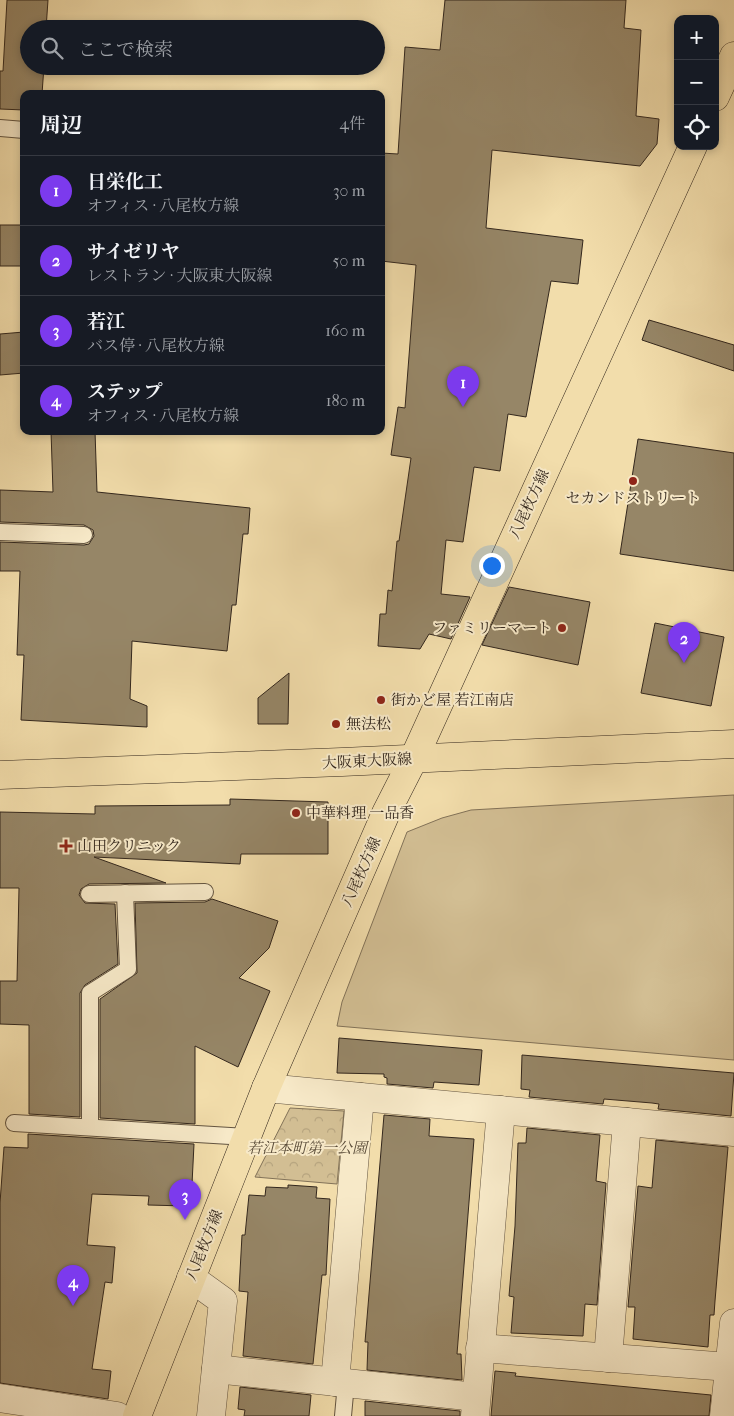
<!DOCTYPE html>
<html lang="ja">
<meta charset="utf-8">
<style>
body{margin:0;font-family:"IM FELL French Canon","Noto Serif JP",serif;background:#20242c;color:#f1f3f6}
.controls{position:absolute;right:15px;top:15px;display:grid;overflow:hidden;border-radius:10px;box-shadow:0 2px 8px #0003}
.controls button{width:45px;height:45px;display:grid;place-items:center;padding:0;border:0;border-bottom:1px solid #363941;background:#171b24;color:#f1f3f6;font:25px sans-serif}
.you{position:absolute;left:491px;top:565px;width:18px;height:18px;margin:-12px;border:4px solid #fff;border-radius:50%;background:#1a73e8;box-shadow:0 0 0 8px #1a73e833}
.badge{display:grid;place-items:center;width:32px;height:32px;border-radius:50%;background:#7c3aed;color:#fff;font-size:16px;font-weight:700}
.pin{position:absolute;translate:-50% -41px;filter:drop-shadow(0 1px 2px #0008)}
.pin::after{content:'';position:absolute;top:26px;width:18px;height:15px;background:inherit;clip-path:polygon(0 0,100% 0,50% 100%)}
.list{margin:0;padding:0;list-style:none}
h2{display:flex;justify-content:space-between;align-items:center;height:65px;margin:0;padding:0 20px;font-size:21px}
h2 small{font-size:16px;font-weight:400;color:#9ea1a6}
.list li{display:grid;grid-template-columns:32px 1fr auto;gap:15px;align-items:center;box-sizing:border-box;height:70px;padding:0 20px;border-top:1px solid #363941}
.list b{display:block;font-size:19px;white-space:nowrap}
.list p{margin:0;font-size:16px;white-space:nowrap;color:#9ea1a6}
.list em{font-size:16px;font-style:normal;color:#9ea1a6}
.icon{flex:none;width:28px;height:28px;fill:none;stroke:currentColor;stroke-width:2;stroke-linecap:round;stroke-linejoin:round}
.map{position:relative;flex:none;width:734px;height:1416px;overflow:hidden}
.search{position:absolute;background:#171b24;box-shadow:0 2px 8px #0003;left:20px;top:20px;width:365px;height:55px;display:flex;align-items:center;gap:12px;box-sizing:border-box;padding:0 18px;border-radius:28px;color:#9ea1a6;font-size:19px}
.panel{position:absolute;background:#171b24;box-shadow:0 2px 8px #0003;left:20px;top:90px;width:365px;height:345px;border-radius:10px}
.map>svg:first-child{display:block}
.green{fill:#d2be93;stroke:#827258}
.park{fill:url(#park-crowns);stroke:#827258}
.building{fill:#968667;stroke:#33271d}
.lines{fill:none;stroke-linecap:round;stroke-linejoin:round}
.lane-casing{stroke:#635440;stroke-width:18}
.street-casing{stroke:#635440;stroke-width:29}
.primary-casing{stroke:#33271d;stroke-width:29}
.lane{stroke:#f7e9c8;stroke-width:16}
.street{stroke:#f7e9c8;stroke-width:28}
.primary{stroke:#f2ddab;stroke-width:28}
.poi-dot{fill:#8f2418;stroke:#f7e9c8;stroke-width:2}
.labels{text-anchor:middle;stroke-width:4;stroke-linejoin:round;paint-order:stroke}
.poi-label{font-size:15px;fill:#33271d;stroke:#f7e9c8;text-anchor:start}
.street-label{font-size:15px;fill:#33271d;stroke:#f7e9c8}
.park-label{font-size:15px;font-style:italic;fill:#5b4d3a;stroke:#f7e9c8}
</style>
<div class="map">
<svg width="734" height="1416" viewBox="0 0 734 1416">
<defs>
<pattern id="park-crowns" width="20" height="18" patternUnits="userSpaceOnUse" patternTransform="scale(1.25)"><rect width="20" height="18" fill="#d2be93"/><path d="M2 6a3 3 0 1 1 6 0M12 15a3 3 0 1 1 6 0" fill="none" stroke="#b5a37e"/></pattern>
</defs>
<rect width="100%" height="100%" fill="#f2ddab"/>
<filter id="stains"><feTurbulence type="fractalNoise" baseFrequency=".004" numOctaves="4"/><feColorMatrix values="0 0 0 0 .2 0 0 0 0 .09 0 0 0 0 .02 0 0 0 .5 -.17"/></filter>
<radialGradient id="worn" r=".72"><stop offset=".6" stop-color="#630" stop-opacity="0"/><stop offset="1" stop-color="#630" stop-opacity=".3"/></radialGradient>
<polygon class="green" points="734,795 734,1060 337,1026 342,1002 407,832 442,818 471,810"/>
<polygon class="park" points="290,1108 344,1111 337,1184 255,1177"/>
<g class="building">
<polygon points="7,0 48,0 46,29 29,29 29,66 44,66 42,94 24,94 24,110 0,109 0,71 3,71"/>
<polygon points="445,0 626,0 624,28 641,30 636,116 659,119 657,144 640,166 492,150 486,228 583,240 578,284 551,281 526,417 508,414 500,471 474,467 463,542 446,540 441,594 470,597 451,639 429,634 420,649 378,646 380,614 386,614 388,590 392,591 397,541 399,541 411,458 391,455 398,407 405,408 416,265 381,261 381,153 398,154 405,47 440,50"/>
<rect x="0" y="225" width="24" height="41"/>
<polygon points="649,320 734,345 734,371 642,340"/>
<polygon points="24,332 24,373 0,375 0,334"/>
<polygon points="51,431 95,431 97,492 250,508 248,534 243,534 236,605 232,605 227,651 132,641 130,699 147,706 147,727 21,720 24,655 17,655 20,571 0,571 0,542 84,545 89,544 94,536 93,530 84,525 0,522 0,490 53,492"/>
<polygon points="638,439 734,453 734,571 620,554"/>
<polygon points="509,587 590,602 578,665 482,645"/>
<polygon points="655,623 724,637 711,706 641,693"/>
<polygon points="289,673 288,724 258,724 258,698"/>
<polygon points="230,799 328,802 328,854 241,854 240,864 94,857 166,883 89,884 81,889 79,895 85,903 115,904 118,964 85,985 80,993 80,1117 29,1114 29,1025 0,1024 0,981 17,981 19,888 0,888 0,812 95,814 95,806 230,805"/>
<polygon points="212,899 278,921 269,948 239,978 270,991 238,1067 195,1046 195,1124 100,1118 100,999 137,973 135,903 205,902"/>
<polygon points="339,1038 482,1050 479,1085 434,1082 433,1088 387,1084 387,1078 384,1077 384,1074 337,1073"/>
<polygon points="522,1055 734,1073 731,1116 658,1109 659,1104 652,1103 604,1099 603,1104 529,1097 530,1090 521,1089"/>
<polygon points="384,1115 430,1119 429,1136 474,1139 457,1354 461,1354 462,1380 367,1370 368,1342 365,1342"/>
<polygon points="527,1128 600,1135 596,1181 606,1183 597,1305 585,1304 583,1336 511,1333 514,1297 509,1296 515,1226 518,1143 526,1143"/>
<polygon points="28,1134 194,1144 192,1184 187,1184 186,1206 148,1205 149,1196 92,1194 87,1245 115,1247 112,1283 105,1282 92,1369 111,1371 108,1399 0,1383 0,1203 4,1147 28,1148"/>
<polygon points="656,1140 728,1147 715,1301 714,1315 710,1315 708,1347 633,1339 635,1307 628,1307 638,1186 652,1188"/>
<polygon points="288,1185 317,1187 316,1198 330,1199 326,1275 322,1275 313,1364 243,1356 248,1292 239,1291 242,1235 245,1235 249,1195 265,1196 266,1187 288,1188"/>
<polygon points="495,1371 516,1373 515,1376 711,1395 709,1416 491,1416"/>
<polygon points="240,1387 311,1395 309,1416 244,1416 245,1410 238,1409"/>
<polygon points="365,1401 460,1411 460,1416 365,1416"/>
</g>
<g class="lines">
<defs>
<g id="lane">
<polyline points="0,128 24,130"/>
<polyline points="0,532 84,535"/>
<polyline points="89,894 205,892"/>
<polyline points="14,1123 247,1137"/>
<polyline points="90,1127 90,993 128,969 125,893"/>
<polyline points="343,1416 346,1383"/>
</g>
<g id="street">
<polyline points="266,1088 734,1132"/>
<polyline points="191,1278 223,1301 211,1416"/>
<polyline points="480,1348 729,1367"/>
<polyline points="608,1358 627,1122"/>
<polyline points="216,1369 476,1397"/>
<polyline points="335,1382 360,1097"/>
<polyline points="0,1398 117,1416"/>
<polyline points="475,1416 501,1110"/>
<polyline points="724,1416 734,1323"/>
</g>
<g id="primary">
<polyline points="715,97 734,56"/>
<polyline points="0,775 342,762 734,744"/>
<polyline points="137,1416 266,1088 386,813 414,758 693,146"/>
</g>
</defs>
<use href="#lane" class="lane-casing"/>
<use href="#street" class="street-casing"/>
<use href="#primary" class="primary-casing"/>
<use href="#lane" class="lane"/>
<use href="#street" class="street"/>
<use href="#primary" class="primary"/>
</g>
<g class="poi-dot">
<circle cx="633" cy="481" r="5"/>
<circle cx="562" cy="628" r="5"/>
<circle cx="381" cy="700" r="5"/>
<circle cx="336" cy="724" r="5"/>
<circle cx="296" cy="813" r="5"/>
<path d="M63.5 838.5h5v5h5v5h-5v5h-5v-5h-5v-5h5z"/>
</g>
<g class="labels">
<g class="poi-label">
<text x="633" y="503" text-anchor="middle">セカンドストリート</text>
<text x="552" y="633" text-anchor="end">ファミリーマート</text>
<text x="391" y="705">街かど屋 若江南店</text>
<text x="346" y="729">無法松</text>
<text x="306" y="818">中華料理 一品香</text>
<text x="77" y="851">山田クリニック</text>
</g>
<g class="street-label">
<text transform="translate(529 504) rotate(-65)" y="5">八尾枚方線</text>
<text transform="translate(367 761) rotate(-3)" y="5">大阪東大阪線</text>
<text transform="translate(361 872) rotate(-66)" y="5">八尾枚方線</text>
<text transform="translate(204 1245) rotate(-68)" y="5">八尾枚方線</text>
</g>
<g class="park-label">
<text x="307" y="1153">若江本町第一公園</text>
</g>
</g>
<rect width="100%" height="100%" filter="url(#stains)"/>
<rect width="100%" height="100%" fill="url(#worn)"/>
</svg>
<div class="controls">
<button>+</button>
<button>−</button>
<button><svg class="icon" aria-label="locate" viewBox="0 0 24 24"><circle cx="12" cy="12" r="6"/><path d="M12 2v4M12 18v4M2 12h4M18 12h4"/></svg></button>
</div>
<div class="you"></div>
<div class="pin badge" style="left:463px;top:407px">1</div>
<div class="pin badge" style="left:684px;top:663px">2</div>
<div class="pin badge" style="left:185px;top:1220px">3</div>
<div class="pin badge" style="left:73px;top:1306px">4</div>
<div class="search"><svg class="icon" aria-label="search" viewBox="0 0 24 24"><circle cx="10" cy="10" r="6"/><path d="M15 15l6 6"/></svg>ここで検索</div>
<section class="panel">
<h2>周辺<small>4件</small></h2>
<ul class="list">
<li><span class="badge">1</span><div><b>日栄化工</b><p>オフィス · 八尾枚方線</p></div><em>30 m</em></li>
<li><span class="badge">2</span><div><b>サイゼリヤ</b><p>レストラン · 大阪東大阪線</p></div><em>50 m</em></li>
<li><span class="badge">3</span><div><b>若江</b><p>バス停 · 八尾枚方線</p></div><em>160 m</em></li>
<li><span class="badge">4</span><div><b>ステップ</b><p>オフィス · 八尾枚方線</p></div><em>180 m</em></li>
</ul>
</section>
</div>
